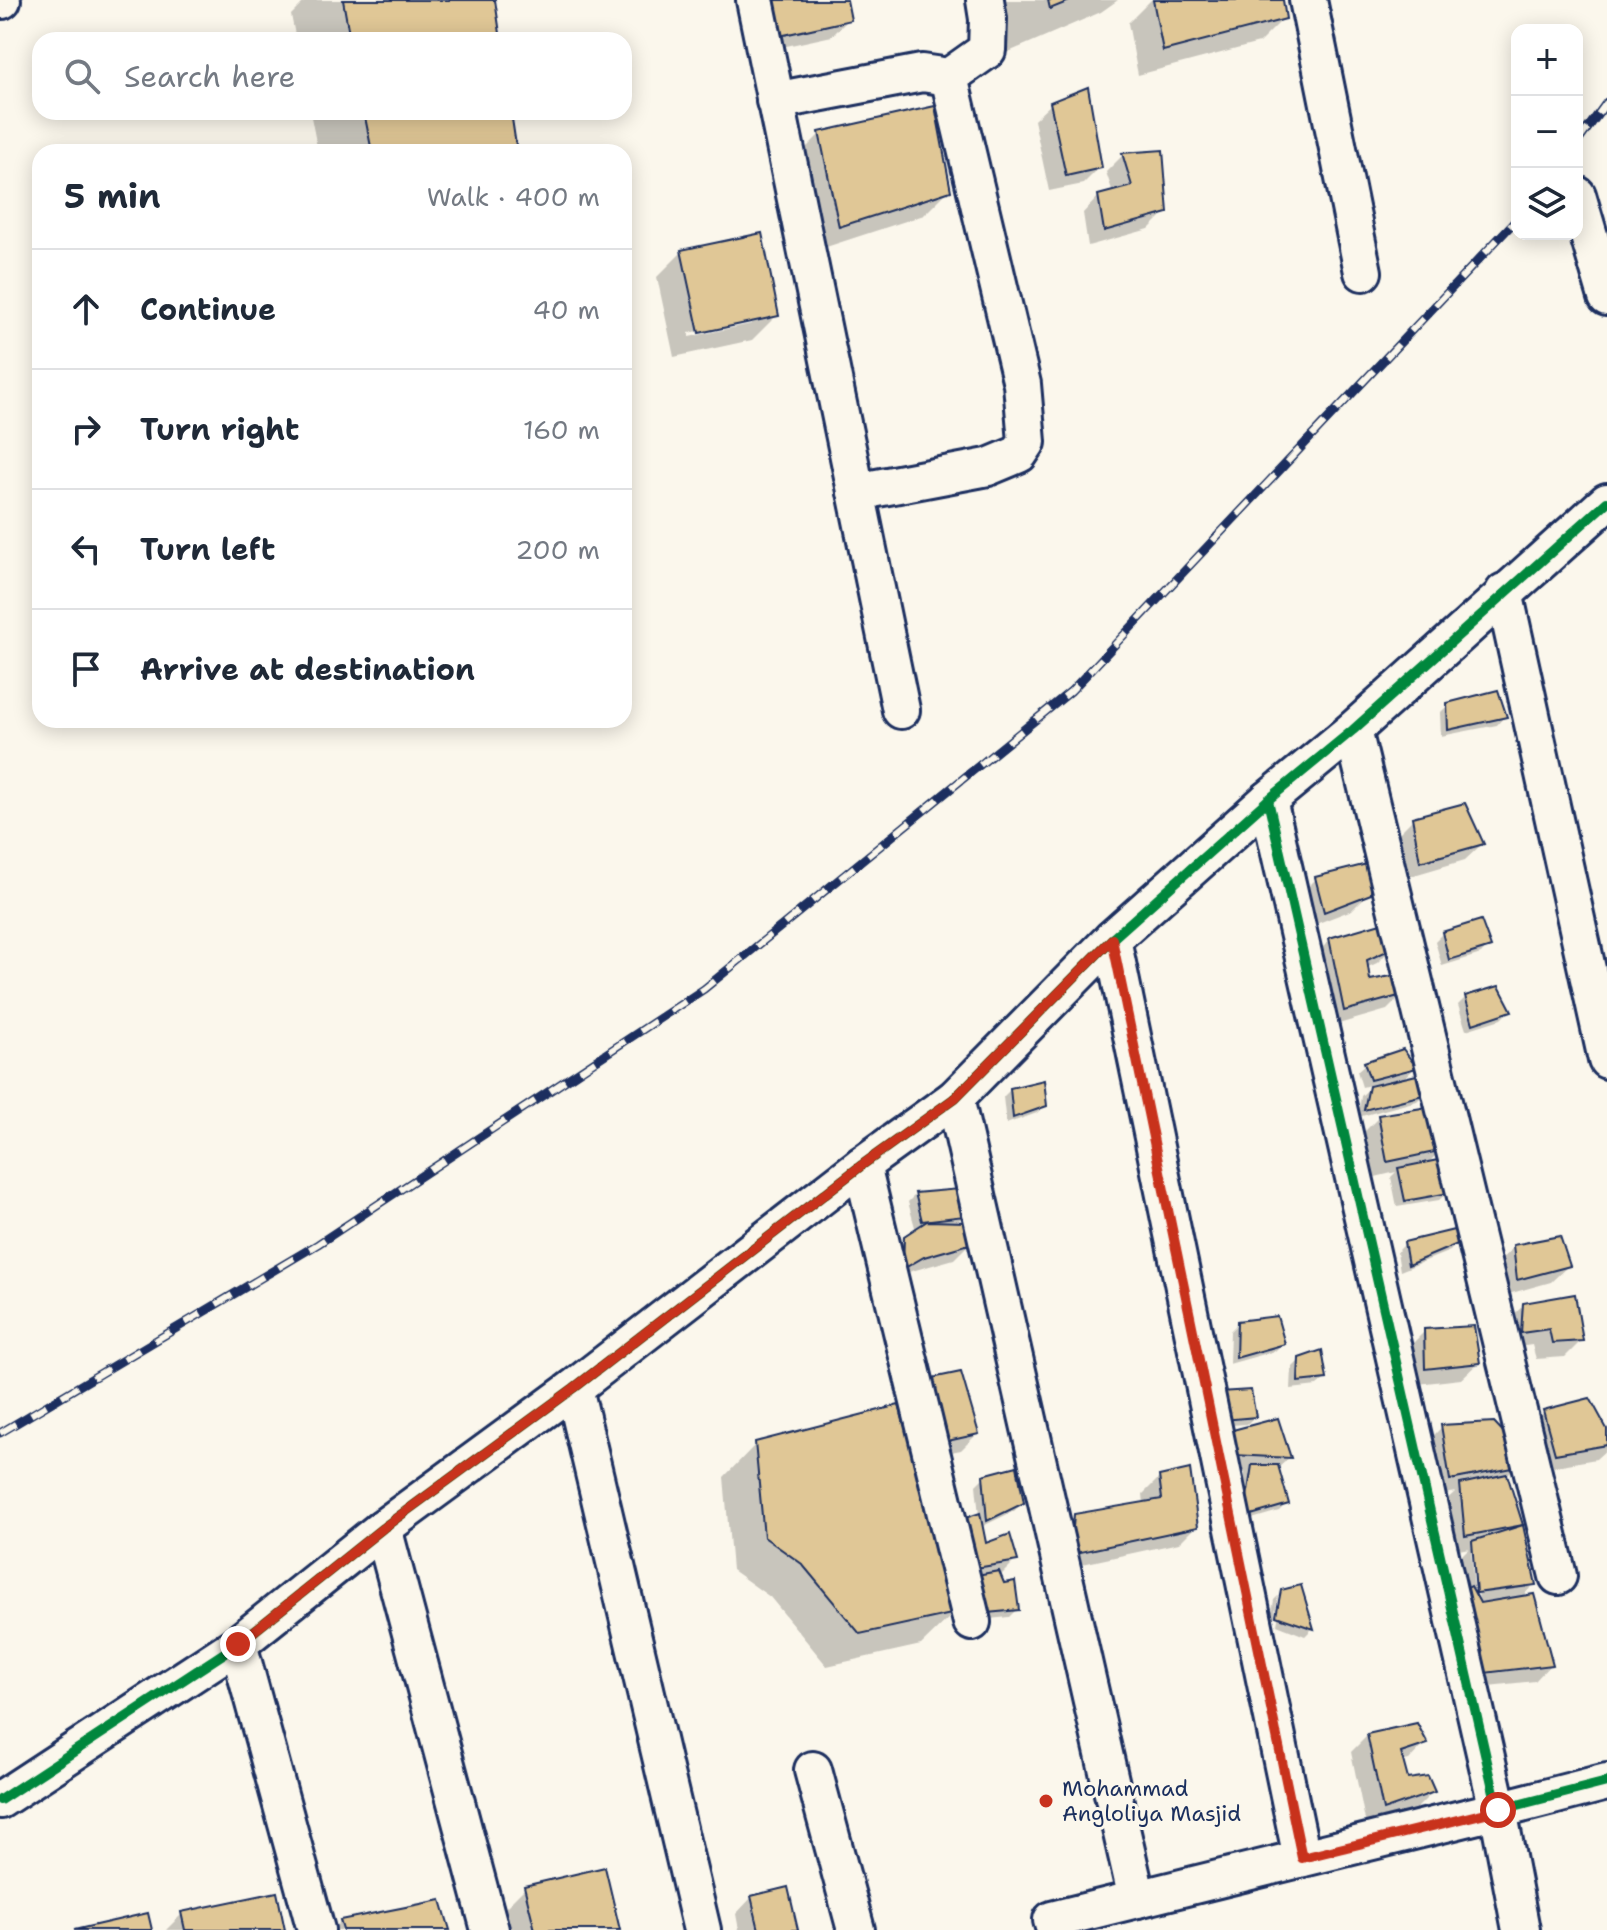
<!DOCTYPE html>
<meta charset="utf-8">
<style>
body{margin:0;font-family:"Shantell Sans",sans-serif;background:#f6f6f7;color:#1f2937}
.controls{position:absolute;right:24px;top:24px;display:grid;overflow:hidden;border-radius:16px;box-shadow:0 4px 20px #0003}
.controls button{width:72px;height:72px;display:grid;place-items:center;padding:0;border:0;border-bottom:2px solid #e0e1e3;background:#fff;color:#1f2937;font:40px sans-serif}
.stop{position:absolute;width:24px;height:24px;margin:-18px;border:6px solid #c8321e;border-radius:50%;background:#fff}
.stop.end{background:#c8321e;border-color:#fff;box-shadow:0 2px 8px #0008}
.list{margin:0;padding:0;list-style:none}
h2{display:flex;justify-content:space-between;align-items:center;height:104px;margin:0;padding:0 32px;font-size:34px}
h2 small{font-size:26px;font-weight:400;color:#747a83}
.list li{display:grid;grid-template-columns:52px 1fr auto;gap:24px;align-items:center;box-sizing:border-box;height:120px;padding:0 32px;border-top:2px solid #e0e1e3}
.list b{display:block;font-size:30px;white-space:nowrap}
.list em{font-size:26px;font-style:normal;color:#747a83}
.icon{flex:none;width:44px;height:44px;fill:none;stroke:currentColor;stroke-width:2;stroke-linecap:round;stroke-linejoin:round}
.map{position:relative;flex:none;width:1607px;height:1930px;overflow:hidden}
.search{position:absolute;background:#fff;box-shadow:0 4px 20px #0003;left:32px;top:32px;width:600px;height:88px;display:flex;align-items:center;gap:20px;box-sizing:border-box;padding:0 28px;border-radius:24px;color:#747a83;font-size:30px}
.panel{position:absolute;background:#fff;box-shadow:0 4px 20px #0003;left:32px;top:144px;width:600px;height:584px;border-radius:24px}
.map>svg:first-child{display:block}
.shadow{fill:#0003;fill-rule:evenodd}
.building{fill:#e0c796;stroke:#1b2f5e;stroke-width:2}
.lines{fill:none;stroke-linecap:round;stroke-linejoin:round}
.minor-casing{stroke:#1b2f5e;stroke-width:42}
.minor{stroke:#fbf7ec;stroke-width:36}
.rail-casing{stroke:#1b2f5e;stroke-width:9}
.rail{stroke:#fbf7ec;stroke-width:6;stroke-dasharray:18;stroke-linecap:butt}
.cycleway-casing{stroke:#fbf7ec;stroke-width:15}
.cycleway{stroke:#00873e;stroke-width:10}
.route{stroke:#c8321e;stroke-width:10}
.poi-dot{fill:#c8321e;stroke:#fbf7ec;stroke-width:3}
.labels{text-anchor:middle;stroke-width:6;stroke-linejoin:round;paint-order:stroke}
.poi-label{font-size:22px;fill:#1b2f5e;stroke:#fbf7ec;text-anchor:start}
</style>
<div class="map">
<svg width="1607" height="1930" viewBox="0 0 1607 1930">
<rect width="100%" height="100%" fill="#fbf7ec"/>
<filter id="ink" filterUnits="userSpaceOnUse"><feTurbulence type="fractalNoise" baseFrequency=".0125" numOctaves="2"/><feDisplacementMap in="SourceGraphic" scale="16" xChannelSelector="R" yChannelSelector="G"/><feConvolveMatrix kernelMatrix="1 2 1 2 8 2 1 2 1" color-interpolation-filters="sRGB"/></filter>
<g filter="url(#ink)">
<g class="shadow">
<polygon points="306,0 493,0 499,40 296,40 291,15"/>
<polygon points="747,0 845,0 849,19 832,36 759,52"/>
<polygon points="991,0 1118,0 1101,12 1004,54"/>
<polygon points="1151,0 1281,0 1284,18 1259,43 1138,75 1128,23"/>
<polygon points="1051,104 1100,167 1083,184 1049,191 1034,120"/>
<polygon points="310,112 509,112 515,152 318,152"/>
<polygon points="820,134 949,190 924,215 814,251 795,159"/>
<polygon points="1123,155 1166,212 1149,229 1088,246 1083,213 1099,196 1113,193 1106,172"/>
<path d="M682 252 777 315 752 340 674 357 657 277ZM751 320V324L689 337V333Z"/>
<polygon points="1448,705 1504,717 1497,725 1441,736 1440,713"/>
<polygon points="1413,819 1482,844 1465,860 1404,878 1396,836"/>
<polygon points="1316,879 1369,893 1352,910 1308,927 1299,896"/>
<polygon points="1443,933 1488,946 1481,954 1442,966 1435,941"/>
<polygon points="1330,940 1394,946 1377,963 1366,968 1369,982 1404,993 1387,1010 1328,1027 1314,956"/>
<polygon points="1466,997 1509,1011 1501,1019 1466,1030 1458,1005"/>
<polygon points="1365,1064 1415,1068 1402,1080 1425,1093 1417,1101 1358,1117 1361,1096 1374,1084 1362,1087 1357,1071"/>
<polygon points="1011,1089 1045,1105 1037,1113 1006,1124 1003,1097"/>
<polygon points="1379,1117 1442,1149 1427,1164 1447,1193 1439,1200 1397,1207 1391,1177 1396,1172 1371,1178 1362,1134"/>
<polygon points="916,1194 963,1216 955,1224 971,1242 954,1259 905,1273 888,1255 916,1231 908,1202"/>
<polygon points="1457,1243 1450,1251 1400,1271 1397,1252 1405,1244"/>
<polygon points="1514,1247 1568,1266 1551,1282 1501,1296 1497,1263"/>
<polygon points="1524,1305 1581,1341 1565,1357 1536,1359 1532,1345 1506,1349 1507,1321"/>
<polygon points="1238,1323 1283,1343 1275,1351 1229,1364 1230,1331"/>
<polygon points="1425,1331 1478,1363 1461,1379 1409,1385 1408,1348"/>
<polygon points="1300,1360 1325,1379 1317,1386 1291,1389 1292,1368"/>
<polygon points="933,1380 977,1434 961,1450 926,1457 916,1396"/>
<polygon points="1212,1402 1254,1417 1247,1424 1215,1426"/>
<polygon points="1544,1412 1607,1433 1607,1449 1596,1459 1539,1469 1527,1429"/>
<polygon points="1276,1420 1289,1458 1277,1469 1287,1503 1279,1511 1238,1523 1245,1473 1218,1471"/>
<path d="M1442 1427 1516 1466 1505 1477 1522 1525 1534 1584 1520 1599 1551 1664 1535 1681 1460 1689 1457 1560 1469 1548 1449 1552 1444 1502 1455 1492 1434 1496 1426 1443ZM1471 1551H1475L1479 1603H1475Z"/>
<polygon points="756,1444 946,1583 979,1516 976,1485 984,1477 1022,1503 1014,1511 981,1527 985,1545 1015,1561 999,1577 1017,1609 1009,1617 969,1621 954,1613 921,1645 827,1666 770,1597 732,1570 724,1477"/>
<polygon points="1160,1477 1196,1526 1179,1543 1055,1570 1058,1533 1075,1516 1144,1504 1143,1494"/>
<polygon points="1300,1588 1312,1629 1305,1636 1277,1625 1282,1595 1279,1595"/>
<polygon points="1278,1596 1273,1624 1270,1624 1274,1600"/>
<polygon points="1368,1735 1425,1743 1409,1760 1401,1762 1407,1781 1433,1792 1416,1809 1366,1825 1351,1752"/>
<polygon points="525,1888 618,1930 504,1930 500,1913"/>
<polygon points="752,1897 796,1930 739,1930 736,1914"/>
<polygon points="182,1914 283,1930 166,1930"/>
<polygon points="341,1921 448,1930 332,1930"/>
</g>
<g class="building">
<polygon points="343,0 495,0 501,40 350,40"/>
<polygon points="767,0 847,0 851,20 775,37"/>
<polygon points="1048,0 1072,0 1050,9"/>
<polygon points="1153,0 1283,0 1286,19 1163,51"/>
<polygon points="1088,87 1102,168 1066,176 1050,102"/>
<polygon points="935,106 951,191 839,227 819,132"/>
<polygon points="364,112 511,112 517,152 372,152"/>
<polygon points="1163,150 1168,213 1104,231 1098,195 1132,186 1122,153"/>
<polygon points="762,233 779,316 699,333 681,250"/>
<polygon points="1498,690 1507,717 1448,730 1447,703"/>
<polygon points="1465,803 1484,844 1420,862 1412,817"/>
<polygon points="1371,863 1371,894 1324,912 1315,877"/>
<polygon points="1391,920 1396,947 1367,960 1370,980 1402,974 1406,994 1344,1011 1329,938"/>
<polygon points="1481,920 1491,947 1449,960 1442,932"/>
<polygon points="1499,986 1512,1011 1473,1024 1465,996"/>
<polygon points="1403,1049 1417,1068 1370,1080 1364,1062"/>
<polygon points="1421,1074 1427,1094 1364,1110 1369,1086"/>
<polygon points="1044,1080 1047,1106 1013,1118 1010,1088"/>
<polygon points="1435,1106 1444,1150 1387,1162 1378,1115"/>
<polygon points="1443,1159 1449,1193 1405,1201 1398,1168"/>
<polygon points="960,1189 965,1216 922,1221 915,1193"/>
<polygon points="927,1221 967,1222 973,1243 924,1257 903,1269 904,1236"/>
<polygon points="1454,1230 1460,1243 1408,1265 1404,1242"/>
<polygon points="1560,1236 1570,1266 1517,1280 1513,1245"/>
<polygon points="1575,1294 1583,1341 1552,1343 1549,1329 1521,1333 1523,1303"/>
<polygon points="1277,1316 1285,1344 1236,1358 1237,1321"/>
<polygon points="1474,1326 1480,1363 1425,1369 1424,1329"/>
<polygon points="1322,1350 1327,1379 1298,1382 1299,1358"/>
<polygon points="961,1372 979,1434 943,1442 932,1378"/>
<polygon points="1251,1390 1256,1417 1223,1420 1219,1392"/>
<polygon points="1590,1398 1607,1429 1607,1445 1555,1454 1543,1410"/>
<polygon points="899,1405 956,1613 860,1634 802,1564 764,1537 755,1442"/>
<polygon points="1278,1418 1291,1458 1234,1455 1229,1431"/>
<polygon points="1494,1422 1508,1437 1518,1467 1450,1480 1441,1425"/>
<polygon points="1252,1465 1278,1465 1289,1504 1244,1517"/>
<polygon points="1017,1466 1024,1503 987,1521 983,1475"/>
<polygon points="1190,1469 1198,1527 1071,1554 1074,1514 1162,1499 1159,1476"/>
<polygon points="1507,1474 1523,1525 1465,1536 1460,1484"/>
<polygon points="980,1513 986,1543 1010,1534 1018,1561 964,1570 959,1520"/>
<polygon points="1523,1525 1536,1585 1476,1593 1472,1541"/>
<polygon points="999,1571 1004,1583 1015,1581 1019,1610 976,1614 971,1576"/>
<polygon points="1301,1585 1314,1629 1276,1616 1281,1590"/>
<polygon points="1471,1586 1480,1603 1534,1594 1553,1665 1476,1674 1462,1591"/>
<polygon points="1417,1723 1428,1744 1401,1753 1408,1779 1428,1776 1435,1792 1383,1810 1367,1734"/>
<polygon points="605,1867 620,1930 535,1930 524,1886"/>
<polygon points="788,1887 798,1930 759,1930 751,1896"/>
<polygon points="277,1892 285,1930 185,1930 181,1912"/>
<polygon points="441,1900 450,1930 343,1930 340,1920"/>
<polygon points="148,1913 152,1930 74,1930"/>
</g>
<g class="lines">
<defs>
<g id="minor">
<polyline points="0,0 2,0"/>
<polyline points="755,0 901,710"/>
<polyline points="1308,0 1363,272"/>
<polyline points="775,101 922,73 949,77 987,50 988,19 985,0"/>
<polyline points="1577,195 1607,297"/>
<polyline points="856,492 988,467 1019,454 1027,442 1022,384 949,77"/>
<polyline points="1504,592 1607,1060"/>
<polyline points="1353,730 1558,1576"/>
<polyline points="1268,800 1498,1810 1607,1782"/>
<polyline points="1112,939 1302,1858"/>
<polyline points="955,1098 1137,1899"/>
<polyline points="862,1165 972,1622"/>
<polyline points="574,1388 702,1930"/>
<polyline points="383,1528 490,1930"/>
<polyline points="238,1644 316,1930"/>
<polyline points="813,1770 856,1930"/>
<polyline points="0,1800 238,1644 383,1528 574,1388 862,1165 955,1098 1112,939 1268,800 1353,730 1607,502"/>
<polyline points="1055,1930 1052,1920 1498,1810 1521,1930"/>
</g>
</defs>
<use href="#minor" class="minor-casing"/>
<use href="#minor" class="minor"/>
<defs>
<g id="rail">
<polyline points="1577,143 1607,102"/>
<polyline points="0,1433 318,1244 704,989 1071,691 1517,219"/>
</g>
</defs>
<use href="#rail" class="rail-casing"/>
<use href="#rail" class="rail"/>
<defs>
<g id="cycleway">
<polyline points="1268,800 1498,1810 1607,1782"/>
<polyline points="0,1800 238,1644 383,1528 574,1388 862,1165 955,1098 1112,939 1268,800 1353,730 1607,502"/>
</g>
</defs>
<use href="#cycleway" class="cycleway-casing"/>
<use href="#cycleway" class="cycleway"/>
</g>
</g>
<g class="lines" filter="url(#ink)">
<polyline class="route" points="238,1644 383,1528 574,1388 862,1165 955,1098 1112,939 1302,1858 1498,1810"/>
</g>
<circle class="poi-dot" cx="1046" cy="1801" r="8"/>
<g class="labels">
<g class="poi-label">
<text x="1062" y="1796">Mohammad<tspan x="1062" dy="25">Angloliya Masjid</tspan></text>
</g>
</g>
</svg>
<div class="controls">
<button>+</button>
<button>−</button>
<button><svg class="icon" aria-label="layers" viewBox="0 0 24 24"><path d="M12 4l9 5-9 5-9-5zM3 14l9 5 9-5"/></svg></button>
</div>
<div class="stop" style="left:1498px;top:1810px"></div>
<div class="stop end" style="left:238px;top:1644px"></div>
<div class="search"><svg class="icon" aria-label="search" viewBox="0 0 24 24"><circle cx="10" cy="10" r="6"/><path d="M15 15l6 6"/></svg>Search here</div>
<section class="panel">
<h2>5 min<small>Walk · 400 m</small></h2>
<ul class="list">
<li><svg class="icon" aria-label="ahead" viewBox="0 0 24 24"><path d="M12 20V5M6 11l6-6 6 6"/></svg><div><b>Continue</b></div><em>40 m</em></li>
<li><svg class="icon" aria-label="right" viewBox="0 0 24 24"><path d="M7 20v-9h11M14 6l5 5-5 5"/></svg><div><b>Turn right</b></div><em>160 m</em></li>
<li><svg class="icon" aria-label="left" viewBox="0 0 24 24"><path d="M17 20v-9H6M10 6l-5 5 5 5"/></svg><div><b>Turn left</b></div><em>200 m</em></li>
<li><svg class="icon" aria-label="arrive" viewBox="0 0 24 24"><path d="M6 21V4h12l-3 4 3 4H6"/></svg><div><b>Arrive at destination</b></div></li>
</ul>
</section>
</div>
